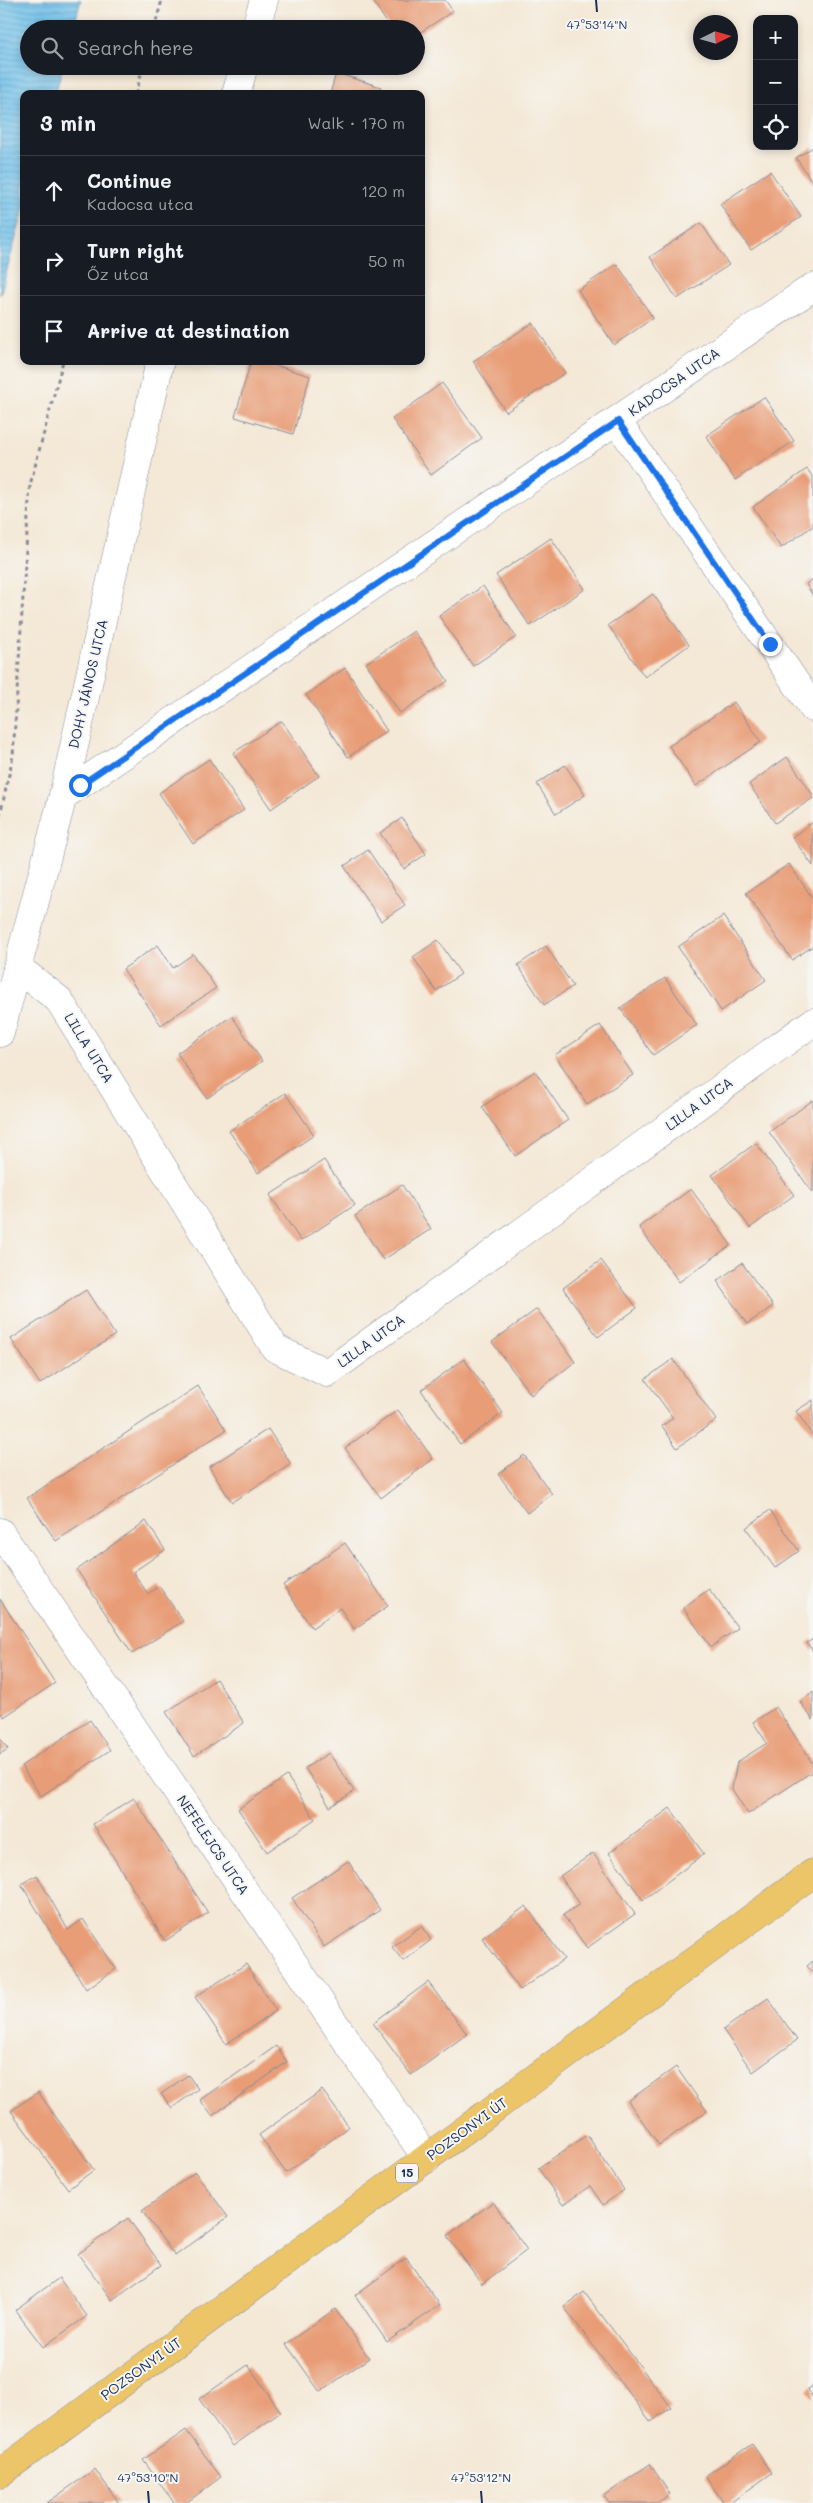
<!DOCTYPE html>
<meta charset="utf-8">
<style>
body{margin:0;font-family:Mali,sans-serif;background:#242831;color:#f1f3f6}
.controls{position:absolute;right:15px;top:15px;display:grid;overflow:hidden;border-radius:10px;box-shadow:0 2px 8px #0003}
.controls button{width:45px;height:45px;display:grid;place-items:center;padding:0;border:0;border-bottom:1px solid #363941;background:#171b24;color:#f1f3f6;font:25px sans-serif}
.compass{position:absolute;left:693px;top:15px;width:45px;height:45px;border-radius:50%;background:#171b24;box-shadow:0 2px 8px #0003;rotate:85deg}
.stop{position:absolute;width:15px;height:15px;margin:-11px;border:4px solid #1a73e8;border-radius:50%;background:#fff}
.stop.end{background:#1a73e8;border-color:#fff;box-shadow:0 1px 5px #0008}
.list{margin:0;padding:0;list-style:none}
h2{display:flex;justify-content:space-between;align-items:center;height:65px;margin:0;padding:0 20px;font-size:21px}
h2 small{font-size:16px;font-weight:400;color:#9ea1a6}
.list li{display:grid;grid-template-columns:32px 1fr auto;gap:15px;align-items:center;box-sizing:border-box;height:70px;padding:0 20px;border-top:1px solid #363941}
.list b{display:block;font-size:19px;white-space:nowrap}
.list p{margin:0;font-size:16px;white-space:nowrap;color:#9ea1a6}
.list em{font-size:16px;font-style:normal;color:#9ea1a6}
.icon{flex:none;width:28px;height:28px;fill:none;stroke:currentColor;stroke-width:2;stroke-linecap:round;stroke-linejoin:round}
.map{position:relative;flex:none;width:813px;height:2503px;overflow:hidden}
.search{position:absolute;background:#171b24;box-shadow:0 2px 8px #0003;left:20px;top:20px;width:405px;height:55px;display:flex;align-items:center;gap:12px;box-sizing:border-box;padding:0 18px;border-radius:28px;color:#9ea1a6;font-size:19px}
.panel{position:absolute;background:#171b24;box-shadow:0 2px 8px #0003;left:20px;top:90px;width:405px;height:275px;border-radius:10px}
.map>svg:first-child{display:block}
.water{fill:url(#water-rules);stroke:#4477a4}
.building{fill:#e89d77}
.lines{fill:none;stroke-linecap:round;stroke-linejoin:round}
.minor-casing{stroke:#888c9a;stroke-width:29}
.major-casing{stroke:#888c9a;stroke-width:29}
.path{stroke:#888c9a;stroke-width:3;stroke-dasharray:4 4;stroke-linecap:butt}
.minor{stroke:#fff;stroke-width:28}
.major{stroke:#edc569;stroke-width:28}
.route{stroke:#1a73e8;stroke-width:6}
.ticks{fill:none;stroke:#1b2f5e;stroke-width:2}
.labels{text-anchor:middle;stroke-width:4;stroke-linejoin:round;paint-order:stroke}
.shield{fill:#f6f6f2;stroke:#5d6b8a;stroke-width:1}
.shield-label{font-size:12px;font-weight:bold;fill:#1b2f5e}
.street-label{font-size:14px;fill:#1b2f5e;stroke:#f6f6f2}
.ticks-label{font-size:12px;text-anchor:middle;fill:#1b2f5e;stroke:#f6f6f2;stroke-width:4;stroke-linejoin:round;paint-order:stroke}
</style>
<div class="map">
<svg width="813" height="2503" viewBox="0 0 813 2503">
<defs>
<pattern id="water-rules" width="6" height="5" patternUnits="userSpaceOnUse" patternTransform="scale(1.25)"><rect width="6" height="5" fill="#6ebfe9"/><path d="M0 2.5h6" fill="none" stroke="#5a9cc0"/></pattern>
</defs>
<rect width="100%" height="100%" fill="#f6f6f2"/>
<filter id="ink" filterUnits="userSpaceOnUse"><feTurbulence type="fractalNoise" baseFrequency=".02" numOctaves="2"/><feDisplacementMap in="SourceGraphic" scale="10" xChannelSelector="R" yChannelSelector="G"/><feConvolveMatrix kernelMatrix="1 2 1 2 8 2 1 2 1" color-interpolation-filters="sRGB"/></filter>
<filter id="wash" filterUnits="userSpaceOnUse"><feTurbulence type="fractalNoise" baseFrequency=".0096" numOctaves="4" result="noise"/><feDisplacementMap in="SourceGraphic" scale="20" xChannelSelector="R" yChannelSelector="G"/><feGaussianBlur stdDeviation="1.12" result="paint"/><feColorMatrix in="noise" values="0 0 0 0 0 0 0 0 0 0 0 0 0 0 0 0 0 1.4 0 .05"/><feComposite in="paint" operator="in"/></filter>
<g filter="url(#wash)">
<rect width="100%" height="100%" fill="#f4e8d6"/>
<polygon class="water" points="0,0 81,0 73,29 29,29 29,66 63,66 55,94 24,94 24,209 0,295"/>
<g id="blocks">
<g class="building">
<polygon points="372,0 445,0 453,11 416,35 416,29 391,29"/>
<polygon points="336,73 381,87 379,94 330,94"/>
<polygon points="813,147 813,183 796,158"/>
<polygon points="770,171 801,217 751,250 720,204"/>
<polygon points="701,223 729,265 677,299 650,257"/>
<polygon points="617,264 653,318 614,345 578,290"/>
<polygon points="533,323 565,373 506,412 473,361"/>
<polygon points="251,361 261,361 310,376 293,434 235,417"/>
<polygon points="442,383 482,438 431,475 392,419"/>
<polygon points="764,397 794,441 735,480 706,436"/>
<polygon points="807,469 813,477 813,526 781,548 753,507"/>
<polygon points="551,538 585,589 530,626 496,575"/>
<polygon points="813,579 813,596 806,584"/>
<polygon points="483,586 516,637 473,666 439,616"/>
<polygon points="653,594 689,645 645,677 608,625"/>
<polygon points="414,631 448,681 400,713 366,663"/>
<polygon points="345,668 387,731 348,757 306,695"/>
<polygon points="734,702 761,742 696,786 669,746"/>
<polygon points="282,721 319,776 271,809 233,753"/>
<polygon points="787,757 813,795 813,798 775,823 749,784"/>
<polygon points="209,759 244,810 193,844 159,793"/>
<polygon points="565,765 585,795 556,814 537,784"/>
<polygon points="402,818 426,854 404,869 380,833"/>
<polygon points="813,822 813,866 792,837"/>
<polygon points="368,850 405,905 381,921 344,866"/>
<polygon points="789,864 813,899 813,946 792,960 746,893"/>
<polygon points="723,916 766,980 721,1011 678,947"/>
<polygon points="438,940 461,974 436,991 413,957"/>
<polygon points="158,945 173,968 193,954 216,988 161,1025 123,969"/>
<polygon points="546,946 573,986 544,1005 518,965"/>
<polygon points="665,978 697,1025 653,1055 620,1008"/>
<polygon points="232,1016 262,1061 207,1098 177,1053"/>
<polygon points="600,1025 633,1075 587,1104 555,1055"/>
<polygon points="535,1071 568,1120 515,1156 482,1107"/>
<polygon points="285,1093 314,1135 258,1173 229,1131"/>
<polygon points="813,1100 813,1193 769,1132"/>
<polygon points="756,1143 794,1195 750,1228 712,1175"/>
<polygon points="324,1160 355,1205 301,1241 270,1195"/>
<polygon points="402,1185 431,1229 383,1260 355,1216"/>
<polygon points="691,1189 731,1245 679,1282 639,1227"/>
<polygon points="601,1260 637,1308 598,1337 563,1288"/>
<polygon points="742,1263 773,1306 747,1324 717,1281"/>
<polygon points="86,1290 115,1335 40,1384 11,1339"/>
<polygon points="537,1309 575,1362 531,1395 492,1342"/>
<polygon points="464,1359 503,1413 460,1444 421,1390"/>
<polygon points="673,1359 716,1420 677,1448 662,1426 673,1418 645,1379"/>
<polygon points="198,1386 226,1430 56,1541 27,1498"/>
<polygon points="813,1400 813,1436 796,1411"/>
<polygon points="398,1410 433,1459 381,1498 345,1448"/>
<polygon points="268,1429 291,1464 232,1502 209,1467"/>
<polygon points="524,1455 552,1494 527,1513 498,1474"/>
<polygon points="770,1510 799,1551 775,1568 746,1528"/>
<polygon points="146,1521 165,1550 133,1572 148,1594 159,1586 183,1621 132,1654 77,1570"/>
<polygon points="345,1543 388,1606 354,1629 340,1608 312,1628 283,1585"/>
<polygon points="709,1589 738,1628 711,1647 683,1608"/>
<polygon points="0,1599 55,1683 4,1717 0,1711"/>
<polygon points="813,1639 813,1651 807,1643"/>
<polygon points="216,1679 244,1723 194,1756 166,1712"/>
<polygon points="813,1692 813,1720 800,1702"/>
<polygon points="776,1707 813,1764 813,1771 748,1814 732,1789 737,1762 767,1743 753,1722"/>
<polygon points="90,1720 110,1750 41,1796 21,1766"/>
<polygon points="0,1738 8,1749 0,1754"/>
<polygon points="329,1753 354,1791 330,1807 305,1768"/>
<polygon points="287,1776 315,1819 267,1852 238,1809"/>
<polygon points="134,1798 208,1913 165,1941 93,1824"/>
<polygon points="670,1808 704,1854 643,1900 609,1853"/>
<polygon points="593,1853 635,1914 587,1948 563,1915 580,1904 560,1876"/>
<polygon points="348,1861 380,1910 324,1947 292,1898"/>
<polygon points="37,1875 68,1930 83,1919 116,1969 86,1989 21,1884"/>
<polygon points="526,1906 564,1959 520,1990 482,1938"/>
<polygon points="421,1926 431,1940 403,1961 392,1947"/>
<polygon points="813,1961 813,1974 807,1966"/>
<polygon points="246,1964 276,2011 226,2044 195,1997"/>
<polygon points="428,1982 467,2034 411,2075 373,2023"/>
<polygon points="768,1998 797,2040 753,2072 723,2030"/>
<polygon points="276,2046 287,2062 212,2116 200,2100"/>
<polygon points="676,2067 707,2111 659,2145 628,2101"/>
<polygon points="188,2075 198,2089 172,2108 161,2094"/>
<polygon points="322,2090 349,2127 286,2173 259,2135"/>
<polygon points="38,2092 94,2170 68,2189 11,2111"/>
<polygon points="587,2135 624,2190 603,2205 590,2186 563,2205 538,2168"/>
<polygon points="195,2172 228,2217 175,2256 142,2211"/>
<polygon points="493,2202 527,2250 482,2284 447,2236"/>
<polygon points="128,2218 161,2265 112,2300 78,2254"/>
<polygon points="406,2258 440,2305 387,2342 355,2295"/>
<polygon points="59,2278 87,2316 43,2347 15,2310"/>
<polygon points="584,2292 671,2407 651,2422 564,2307"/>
<polygon points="335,2309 369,2358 320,2392 286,2344"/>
<polygon points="248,2365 281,2412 233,2446 199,2399"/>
<polygon points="813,2386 813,2398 807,2390"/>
<polygon points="186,2430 221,2477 186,2503 174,2503 143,2460"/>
<polygon points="752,2444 772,2473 730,2503 724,2503 705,2476"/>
<polygon points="650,2464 670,2494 657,2503 609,2503 604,2496"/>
<polygon points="95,2469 119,2503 47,2503"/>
</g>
</g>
</g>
<g filter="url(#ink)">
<use href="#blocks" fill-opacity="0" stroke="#888c9a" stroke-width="1"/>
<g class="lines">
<defs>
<g id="minor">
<polyline points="255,29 264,0"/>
<polyline points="236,94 244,66"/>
<polyline points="617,421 813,708"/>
<polyline points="63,796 813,287"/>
<polyline points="17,967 59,1000 275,1348 327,1373 813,1022"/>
<polyline points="0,1033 63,796 160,361"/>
<polyline points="0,1532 427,2159"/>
</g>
<polyline id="major" points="0,2473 813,1873"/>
</defs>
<use href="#minor" class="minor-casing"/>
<use href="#major" class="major-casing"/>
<g class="path">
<polyline points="154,29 162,0"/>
<polyline points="136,94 143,66"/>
<polyline points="0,816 13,756 30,485 63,361"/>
</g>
<use href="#minor" class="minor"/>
<use href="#major" class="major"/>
</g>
</g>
<g class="lines" filter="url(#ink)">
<polyline class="route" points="80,785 618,421 770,644"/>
</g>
<path class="ticks" d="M596 0 597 12M148 2491 149 2503M481 2491 482 2503"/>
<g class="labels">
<rect class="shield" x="396" y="2163.5" width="22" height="19" rx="4"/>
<g class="shield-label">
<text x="407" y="2177">15</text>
</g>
<g class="street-label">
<text transform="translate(674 382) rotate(-35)" y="5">KADOCSA UTCA</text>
<text transform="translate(88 684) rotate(-77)" y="5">DOHY JÁNOS UTCA</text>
<text transform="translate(89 1048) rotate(58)" y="5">LILLA UTCA</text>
<text transform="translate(699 1104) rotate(-36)" y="5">LILLA UTCA</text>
<text transform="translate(371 1341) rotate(-36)" y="5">LILLA UTCA</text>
<text transform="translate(213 1845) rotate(56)" y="5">NEFELEJCS UTCA</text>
<text transform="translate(467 2129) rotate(-36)" y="5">POZSONYI ÚT</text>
<text transform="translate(141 2369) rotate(-36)" y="5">POZSONYI ÚT</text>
</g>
</g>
<g class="ticks-label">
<text x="597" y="29">47°53'14"N</text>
<text x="148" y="2482">47°53'10"N</text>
<text x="481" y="2482">47°53'12"N</text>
</g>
</svg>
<div class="controls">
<button>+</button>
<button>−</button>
<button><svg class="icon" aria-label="locate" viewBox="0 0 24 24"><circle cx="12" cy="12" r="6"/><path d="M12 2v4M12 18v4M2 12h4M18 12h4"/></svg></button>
</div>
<svg class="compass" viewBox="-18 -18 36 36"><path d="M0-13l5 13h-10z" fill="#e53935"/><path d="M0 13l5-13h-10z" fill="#9ea1a6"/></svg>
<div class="stop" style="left:80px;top:785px"></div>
<div class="stop end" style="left:770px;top:644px"></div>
<div class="search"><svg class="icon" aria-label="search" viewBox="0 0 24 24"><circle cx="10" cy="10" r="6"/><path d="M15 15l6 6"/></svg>Search here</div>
<section class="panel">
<h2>3 min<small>Walk · 170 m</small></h2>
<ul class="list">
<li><svg class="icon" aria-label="ahead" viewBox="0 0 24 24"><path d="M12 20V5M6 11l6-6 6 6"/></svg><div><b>Continue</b><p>Kadocsa utca</p></div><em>120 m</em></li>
<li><svg class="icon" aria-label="right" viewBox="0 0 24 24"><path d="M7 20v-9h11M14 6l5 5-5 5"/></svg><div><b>Turn right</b><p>Őz utca</p></div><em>50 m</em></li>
<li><svg class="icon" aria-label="arrive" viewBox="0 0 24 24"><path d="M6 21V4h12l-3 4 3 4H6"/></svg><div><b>Arrive at destination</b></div></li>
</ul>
</section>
</div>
